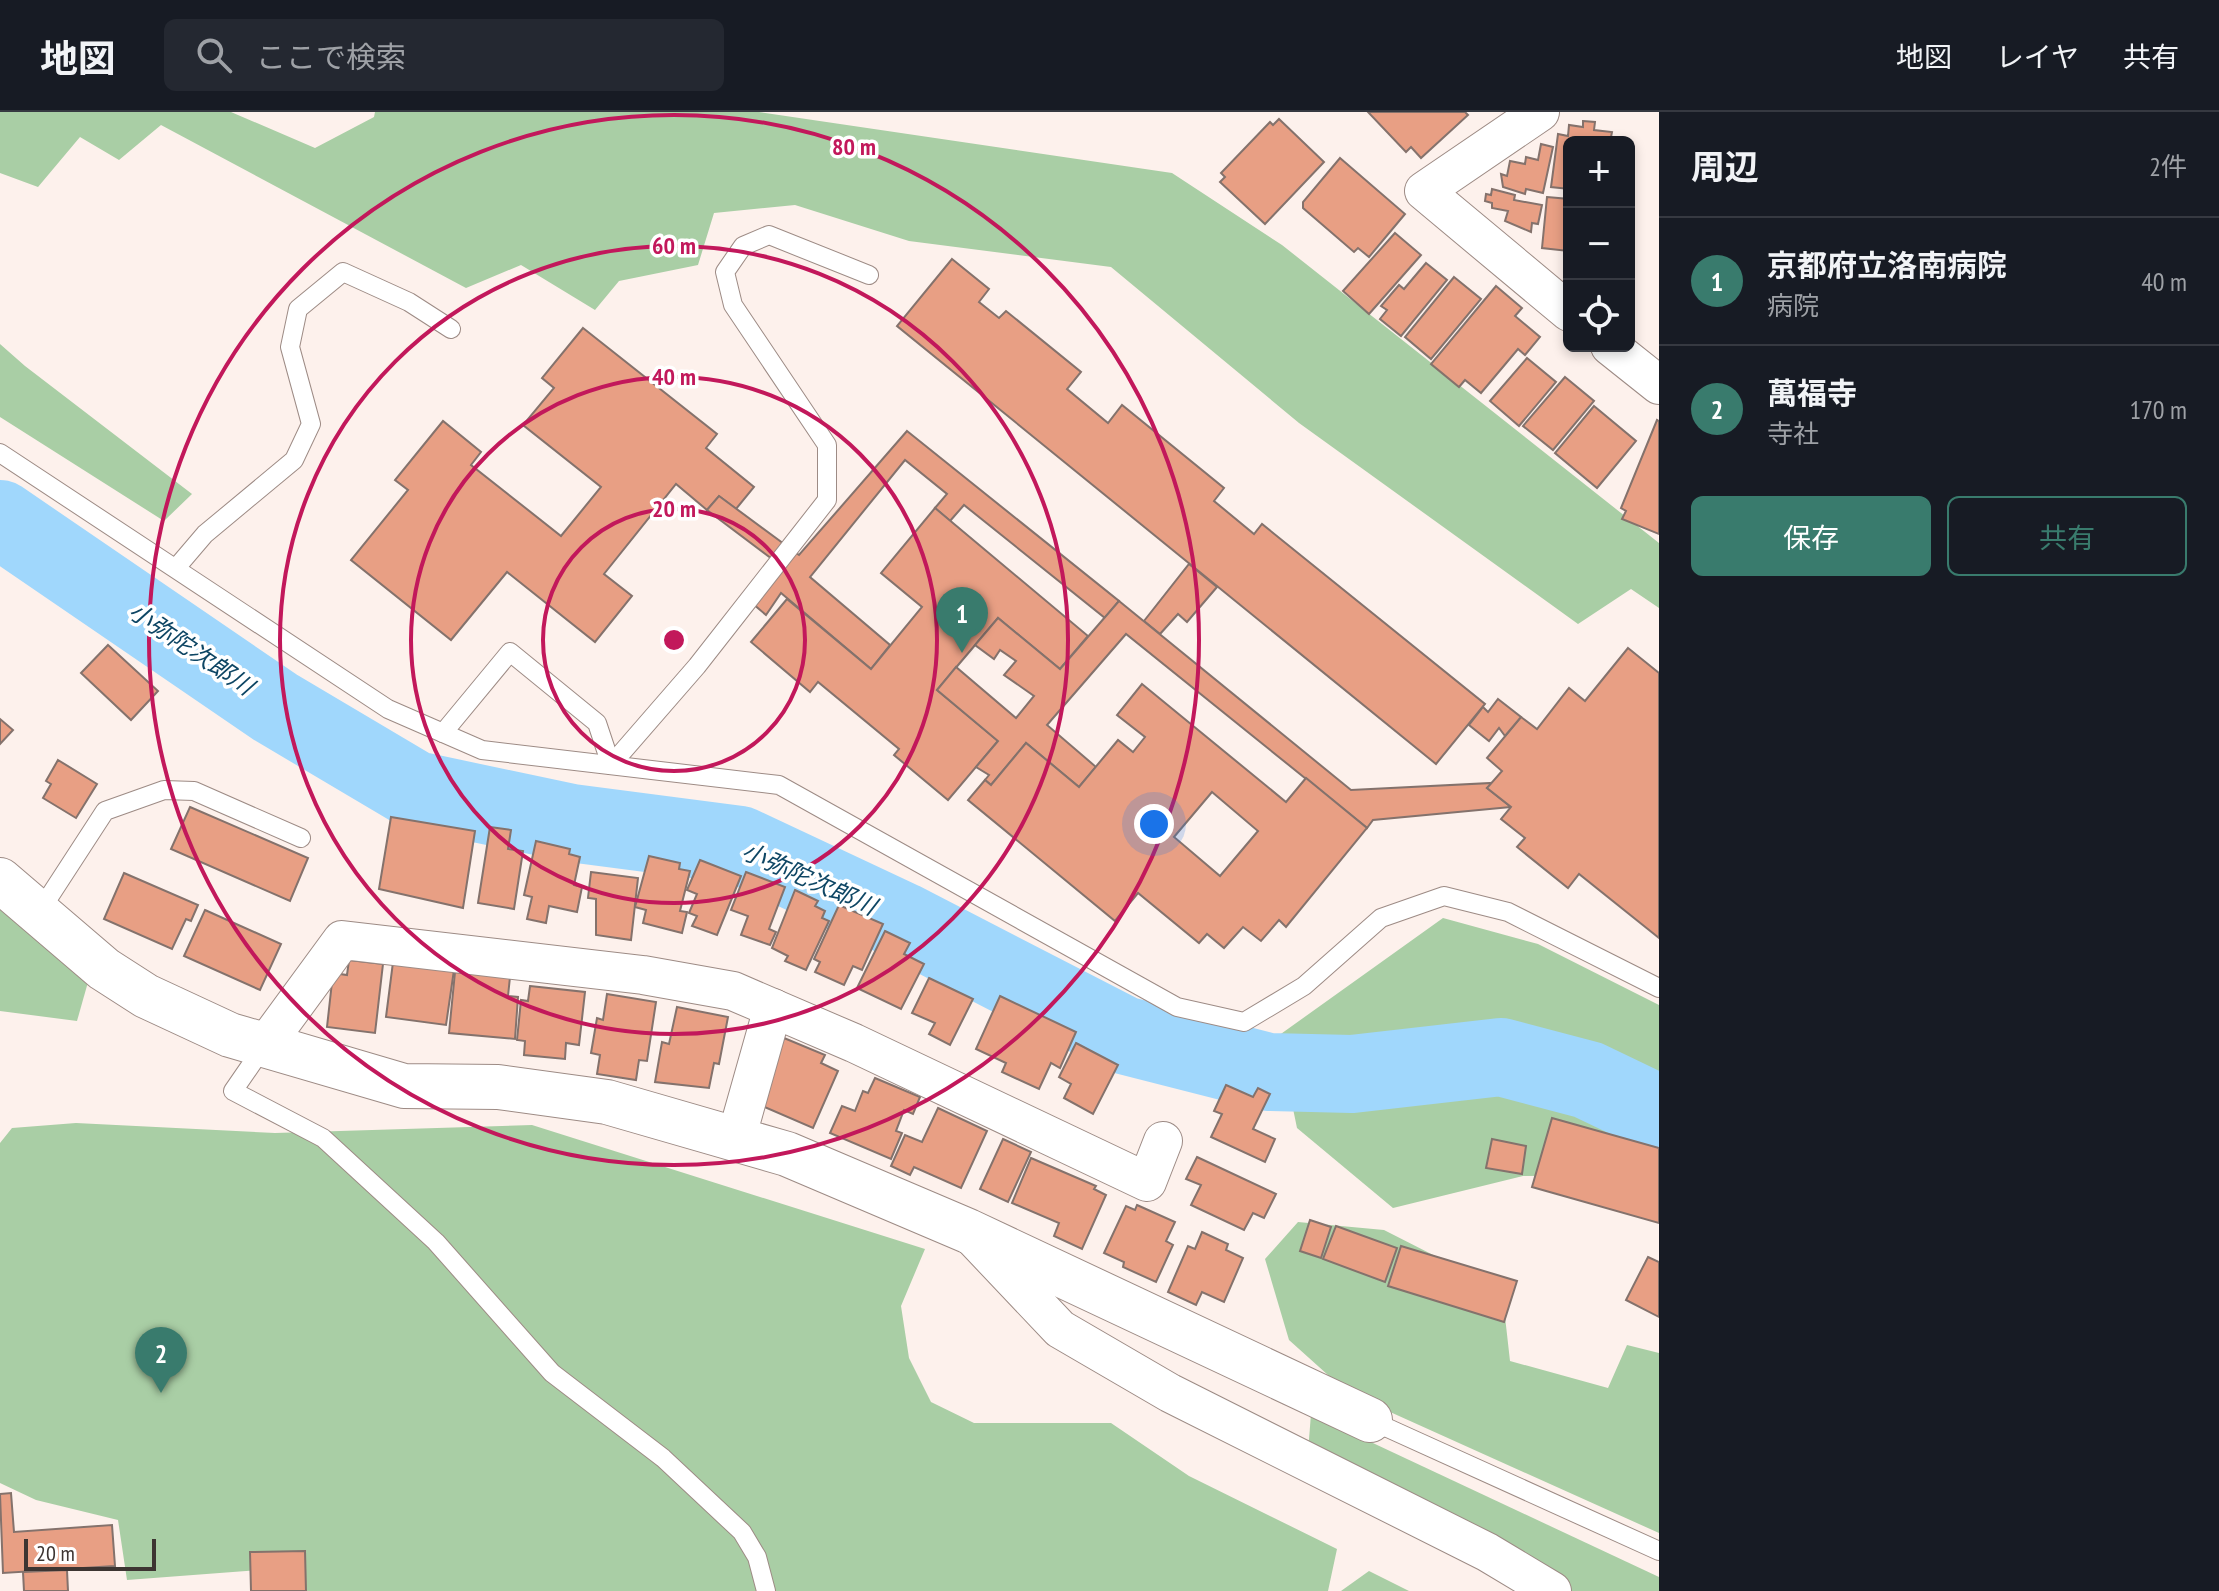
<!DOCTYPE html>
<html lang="ja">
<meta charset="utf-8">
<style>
body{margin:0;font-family:"PT Sans Narrow","Noto Sans JP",sans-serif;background:#242831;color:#f1f3f6}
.controls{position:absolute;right:24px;top:24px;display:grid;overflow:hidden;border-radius:12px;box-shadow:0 4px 12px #0003}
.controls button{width:72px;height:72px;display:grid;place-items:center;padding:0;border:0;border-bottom:2px solid #363941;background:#171b24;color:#f1f3f6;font:40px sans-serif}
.scale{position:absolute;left:24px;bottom:20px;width:132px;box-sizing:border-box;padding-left:8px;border:4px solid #3d3532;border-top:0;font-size:22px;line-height:28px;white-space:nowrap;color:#3d3532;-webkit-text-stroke:6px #fff;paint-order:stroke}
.you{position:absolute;left:1154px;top:712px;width:28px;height:28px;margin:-20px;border:6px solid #fff;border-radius:50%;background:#1a73e8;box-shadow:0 0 0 12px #1a73e833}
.badge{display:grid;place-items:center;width:52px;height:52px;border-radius:50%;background:#397b6d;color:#fff;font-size:26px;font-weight:700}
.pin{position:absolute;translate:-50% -66px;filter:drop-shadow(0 2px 4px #0008)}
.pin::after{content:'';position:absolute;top:42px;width:28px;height:24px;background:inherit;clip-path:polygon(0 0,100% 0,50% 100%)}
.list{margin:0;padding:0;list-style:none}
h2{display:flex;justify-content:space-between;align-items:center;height:104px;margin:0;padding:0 32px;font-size:34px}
h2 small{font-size:26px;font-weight:400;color:#9ea1a6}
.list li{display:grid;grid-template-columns:52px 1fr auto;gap:24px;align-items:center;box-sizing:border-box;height:128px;padding:0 32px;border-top:2px solid #363941}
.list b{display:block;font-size:30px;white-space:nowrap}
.list p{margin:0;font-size:26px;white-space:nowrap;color:#9ea1a6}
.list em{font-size:26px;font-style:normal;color:#9ea1a6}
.actions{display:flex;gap:16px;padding:24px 32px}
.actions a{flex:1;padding:18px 0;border:2px solid #397b6d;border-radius:12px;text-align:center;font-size:28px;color:#397b6d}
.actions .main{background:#397b6d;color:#fff}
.icon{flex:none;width:44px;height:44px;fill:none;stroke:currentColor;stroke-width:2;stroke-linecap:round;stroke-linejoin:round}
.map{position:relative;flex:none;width:1659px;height:1479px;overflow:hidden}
header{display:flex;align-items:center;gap:48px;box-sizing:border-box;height:112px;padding:0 40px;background:#171b24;border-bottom:2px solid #363941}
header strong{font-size:38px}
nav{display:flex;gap:44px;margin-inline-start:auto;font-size:28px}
.search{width:560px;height:72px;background:#242831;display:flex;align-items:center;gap:20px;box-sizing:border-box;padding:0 28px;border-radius:12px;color:#9ea1a6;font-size:30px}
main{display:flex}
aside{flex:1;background:#171b24}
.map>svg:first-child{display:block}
.green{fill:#a9cea5}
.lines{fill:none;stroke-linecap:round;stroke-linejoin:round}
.river{stroke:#a0d7fc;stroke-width:78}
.building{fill:#e89f84;stroke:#84726c;stroke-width:2;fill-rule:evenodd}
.service-casing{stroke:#9d8b85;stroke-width:20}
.minor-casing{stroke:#9d8b85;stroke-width:40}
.tertiary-casing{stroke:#9d8b85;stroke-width:46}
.service{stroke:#fff;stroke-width:18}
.minor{stroke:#fff;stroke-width:38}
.tertiary{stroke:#fff;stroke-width:44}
.ring{fill:none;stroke:#c2185b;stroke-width:4}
.labels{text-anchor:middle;stroke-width:7;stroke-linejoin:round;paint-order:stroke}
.water-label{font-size:24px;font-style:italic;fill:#0e4664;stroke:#fff}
.centre{fill:#c2185b;stroke:#fff;stroke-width:4}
.ring-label{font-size:24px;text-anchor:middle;font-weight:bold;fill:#c2185b;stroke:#fff;stroke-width:7;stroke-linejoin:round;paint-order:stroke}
</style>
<header>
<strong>地図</strong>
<div class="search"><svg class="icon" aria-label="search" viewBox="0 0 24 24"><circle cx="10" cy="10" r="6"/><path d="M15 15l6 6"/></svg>ここで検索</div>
<nav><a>地図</a><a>レイヤ</a><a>共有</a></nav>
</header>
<main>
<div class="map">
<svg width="1659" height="1479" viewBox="0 0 1659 1479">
<rect width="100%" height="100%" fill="#fdf1ec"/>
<g class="green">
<polygon points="0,0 231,0 315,36 374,5 375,0 759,0 1172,61 1282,133 1659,431 1659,496 1631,477 1578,512 1299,311 1111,155 909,129 795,93 714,101 698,153 619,169 595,198 521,153 466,176 161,13 119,48 80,25 38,75 0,61"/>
<polygon points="0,232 25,254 192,382 164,409 0,305"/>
<polygon points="0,795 90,863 77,909 0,899"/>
<polygon points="1443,806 1538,832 1659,893 1659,1063 1523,1064 1393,1096 1297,1016 1278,924"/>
<polygon points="76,1011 275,1021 532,1013 925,1137 901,1194 909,1246 931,1290 974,1311 1111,1311 1189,1364 1337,1437 1328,1479 306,1479 301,1455 127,1468 118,1408 36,1388 0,1371 0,1031 12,1016"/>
<polygon points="1298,1110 1384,1118 1502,1178 1510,1249 1608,1276 1627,1233 1659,1241 1659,1421 1348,1281 1289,1228 1265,1147"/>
<polygon points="1311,1302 1659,1465 1659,1479 1559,1479 1308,1340"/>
<polygon points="1369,1459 1409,1479 1341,1479"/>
</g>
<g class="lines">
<polyline class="river" points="0,407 275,595 415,678 571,711 740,733 902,809 1123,923 1268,960 1352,962 1501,945 1588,968 1659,1002"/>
</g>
<g class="building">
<polygon points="1368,0 1465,0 1468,3 1421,46 1411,35 1406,40"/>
<polygon points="1279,7 1324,50 1265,112 1220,70 1225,65 1221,61 1270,10 1273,13"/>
<polygon points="1583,9 1595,10 1594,18 1612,20 1610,30 1569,30 1569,77 1551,75 1558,22 1568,24 1569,13 1583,15"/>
<polygon points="1541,32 1553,35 1543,81 1526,77 1525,82 1503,75 1501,62 1507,64 1510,49 1525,52 1526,45 1538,48"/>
<polygon points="1340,46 1405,102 1369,145 1358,136 1354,140 1303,96 1303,90"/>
<polygon points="1492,77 1515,83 1514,88 1542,93 1538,112 1532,111 1531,120 1505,109 1508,99 1492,96 1492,91 1485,89 1486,82 1491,83"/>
<polygon points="1547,85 1569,87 1568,139 1542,136"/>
<polygon points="1395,121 1421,143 1369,202 1343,179"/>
<polygon points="952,147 989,177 979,190 999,206 1006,199 1081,260 1067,277 1108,311 1122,293 1224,376 1214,389 1254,422 1262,412 1485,592 1436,652 897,214"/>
<polygon points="1426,151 1447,168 1401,224 1380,207 1387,198 1381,194 1399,173 1404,177"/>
<polygon points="1454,165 1481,187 1431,247 1405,225"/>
<polygon points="1496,174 1522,196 1515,204 1540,225 1525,243 1518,237 1481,281 1465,268 1459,275 1431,252"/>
<polygon points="583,216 717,322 706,336 754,375 736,397 719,384 707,398 676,372 604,462 632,484 595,530 507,460 451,528 351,448 408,378 395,368 443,309 481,340 471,353 561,424 601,375 523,313 554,276 542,266"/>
<polygon points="1527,246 1556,270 1519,314 1490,289"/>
<polygon points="1565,265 1594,289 1553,338 1523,314"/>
<polygon points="1594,294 1636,329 1597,376 1555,341"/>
<polygon points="1657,308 1659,309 1659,422 1622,407 1626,399 1621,396"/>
<polygon points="907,319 1119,489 1105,506 964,393 950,409 935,396 947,382 905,348 810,465 890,533 871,557 781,481 766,503 752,491 780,453 707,398 719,384 799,443"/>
<polygon points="935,396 1088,524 1060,557 998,506 937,578 998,629 948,688 894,643 899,637 818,570 810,580 751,530 787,487 871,557 922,495 881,461"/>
<polygon points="1189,452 1217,475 1187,510 1178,502 1160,522 1144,509"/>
<polygon points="1119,489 1351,678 1492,671 1487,676 1511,695 1373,708 1367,716 1126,522 1047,613 1096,655 1079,675 1026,631 991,673 985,668 989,663 976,655 998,629 937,578 956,555 1016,606 1034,584 1004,563 1016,549 1000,538 994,547 975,533 998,506 1060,557"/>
<polygon points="108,533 158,579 131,608 81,561"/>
<polygon points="1628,536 1659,561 1659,826 1579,762 1568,776 1517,735 1525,726 1501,707 1511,695 1487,676 1502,659 1487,646 1521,605 1537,617 1569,576 1585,589"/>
<path d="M1142 572 1286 690 1306 666 1367 716 1286 815 1279 808 1261 829 1243 815 1224 836 1207 822 1199 831 1138 781 1115 809 968 688 985 668 991 673 1026 631 1079 675 1118 628 1133 640 1145 625 1117 603ZM1212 680 1258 719 1220 764 1174 725Z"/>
<polygon points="1498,587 1521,605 1505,624 1499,616 1489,629 1469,613 1483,595 1488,600"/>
<polygon points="0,607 13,618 0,632"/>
<polygon points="58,648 97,672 76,706 43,686 51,672 46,669"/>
<polygon points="190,695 308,746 290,789 171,737"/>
<polygon points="391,705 475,719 463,796 379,777"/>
<polygon points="490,715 511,718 508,737 523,739 514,797 478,791"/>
<polygon points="536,729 570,737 569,742 580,745 574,773 582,775 577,800 549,794 546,811 527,807 532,785 524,783"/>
<polygon points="649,744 680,751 679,757 690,759 680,799 687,800 682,821 643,811 646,798 635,795"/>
<polygon points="700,748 741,764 717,823 692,814 697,804 689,801 697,782 687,778"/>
<polygon points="591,760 638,766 631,828 596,823 596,787 588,786"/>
<polygon points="746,760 785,775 769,817 776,820 770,833 741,823 748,804 731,798"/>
<polygon points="124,761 198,793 191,809 186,807 172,837 104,807"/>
<polygon points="795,778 818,789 815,794 825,799 822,806 829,809 806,858 785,849 788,844 772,836"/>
<polygon points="839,793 883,812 862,858 853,854 844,873 815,860 820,850 814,847"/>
<polygon points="205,798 281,832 260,878 184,844"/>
<polygon points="885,819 910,831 904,842 924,852 901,897 857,876"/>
<polygon points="349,848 383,852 375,921 327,915 333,861 347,863"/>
<polygon points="393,850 454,858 446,913 386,905"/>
<polygon points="455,860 510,865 508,884 518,885 515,927 449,921"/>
<polygon points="929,866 973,887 950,933 929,922 935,911 912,901"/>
<polygon points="530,874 585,880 579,933 566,931 565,947 524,943 525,929 517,928 521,888 528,889"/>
<polygon points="607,882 656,890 647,949 639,948 636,968 597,962 600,943 591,941 597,906 603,908"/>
<polygon points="1000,884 1076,920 1060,956 1051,951 1039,977 1002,960 1006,951 976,937"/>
<polygon points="677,895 728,905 719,952 714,951 709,976 655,970 662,930 669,932"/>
<polygon points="784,926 825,943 821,951 838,959 813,1016 760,993"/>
<polygon points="1076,931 1118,953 1093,1002 1064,986 1071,972 1059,965"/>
<polygon points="875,966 920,985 913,1002 904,998 896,1019 902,1021 891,1047 830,1021 842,994 855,999 863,979 868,981"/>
<polygon points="1226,973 1253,985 1258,976 1270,982 1253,1017 1275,1027 1265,1050 1211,1025 1222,1002 1214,999"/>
<polygon points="938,996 987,1019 961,1076 914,1055 910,1063 891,1054 905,1023 922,1030"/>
<polygon points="1552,1006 1659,1036 1659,1111 1532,1075"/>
<polygon points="1003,1027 1031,1040 1008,1090 980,1077"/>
<polygon points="1492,1027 1526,1034 1522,1062 1486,1056"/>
<polygon points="1197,1045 1276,1082 1264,1106 1253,1101 1244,1118 1191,1093 1201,1073 1186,1067"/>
<polygon points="1031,1046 1096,1074 1094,1077 1106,1083 1082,1137 1054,1124 1059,1111 1012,1091"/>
<polygon points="1137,1093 1175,1110 1166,1129 1173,1133 1156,1170 1123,1155 1124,1150 1104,1141 1126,1094 1135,1098"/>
<polygon points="1310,1108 1331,1115 1321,1146 1300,1139"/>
<polygon points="1336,1114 1397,1136 1385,1170 1323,1147"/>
<polygon points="1202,1120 1228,1132 1226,1138 1243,1146 1224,1190 1202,1180 1196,1193 1168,1180 1188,1134 1195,1137"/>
<polygon points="1401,1134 1517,1169 1504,1210 1388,1174"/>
<polygon points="1648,1145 1659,1150 1659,1205 1626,1188"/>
<polygon points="11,1381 14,1420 112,1413 115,1454 3,1461 0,1382"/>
<polygon points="305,1439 306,1479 251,1479 250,1440"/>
<polygon points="67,1458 68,1479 24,1479 23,1460"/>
</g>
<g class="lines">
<defs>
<g id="service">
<polyline points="0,341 388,597 482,638 779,673 1177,895 1244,910 1304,874 1381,806 1444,784 1508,800 1659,876"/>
<polyline points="176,456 205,422 294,348 311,312 290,235 298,197 343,160 409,190 451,217"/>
<polyline points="443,621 510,540 597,611 611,653"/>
<polyline points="611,653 697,554 827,388 827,333 733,193 725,160 743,134 769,123 869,163"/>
<polyline points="38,802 105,699 164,678 194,679 301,726"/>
<polyline points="264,934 233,979 323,1026 436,1130 552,1261 663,1346 742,1420 757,1445 766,1479"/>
<polyline points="1370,1308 1659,1439"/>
</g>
<g id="minor">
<polyline points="1540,0 1424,79 1569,200"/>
<polyline points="1610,234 1659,273"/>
<polyline points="265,933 342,828 643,863 733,879 854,931 1147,1070 1163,1029"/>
<polyline points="736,1027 773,896"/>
<polyline points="972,1124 1060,1217 1170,1281 1487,1440 1552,1479"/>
</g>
<polyline id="tertiary" points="0,768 104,857 146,884 230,923 404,974 498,975 607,990 787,1042 968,1119 1370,1308"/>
</defs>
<use href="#service" class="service-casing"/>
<use href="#minor" class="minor-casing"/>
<use href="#tertiary" class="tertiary-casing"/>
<use href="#service" class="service"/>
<use href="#minor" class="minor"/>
<use href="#tertiary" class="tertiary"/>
</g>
<g class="ring">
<circle cx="674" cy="528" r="131"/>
<circle cx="674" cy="528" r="263"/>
<circle cx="674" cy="528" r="394"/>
<circle cx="674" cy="528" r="525"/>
</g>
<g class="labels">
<g class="water-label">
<text transform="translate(191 537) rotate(34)" y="8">小弥陀次郎川</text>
<text transform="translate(809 767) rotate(24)" y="8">小弥陀次郎川</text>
</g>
</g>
<circle cx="674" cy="528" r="12" class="centre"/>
<g class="ring-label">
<text x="854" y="43">80 m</text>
<text x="674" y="142">60 m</text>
<text x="674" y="273">40 m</text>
<text x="674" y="405">20 m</text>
</g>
</svg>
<div class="controls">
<button>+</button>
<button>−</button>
<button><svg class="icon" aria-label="locate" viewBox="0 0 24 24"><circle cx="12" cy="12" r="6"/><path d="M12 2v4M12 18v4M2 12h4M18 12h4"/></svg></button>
</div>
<div class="scale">20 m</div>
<div class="you"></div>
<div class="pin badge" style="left:962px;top:541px">1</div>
<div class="pin badge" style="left:161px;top:1281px">2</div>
</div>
<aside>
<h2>周辺<small>2件</small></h2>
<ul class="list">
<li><span class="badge">1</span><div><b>京都府立洛南病院</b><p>病院</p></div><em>40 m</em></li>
<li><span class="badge">2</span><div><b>萬福寺</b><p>寺社</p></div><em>170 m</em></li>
</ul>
<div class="actions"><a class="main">保存</a><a>共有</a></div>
</aside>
</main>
